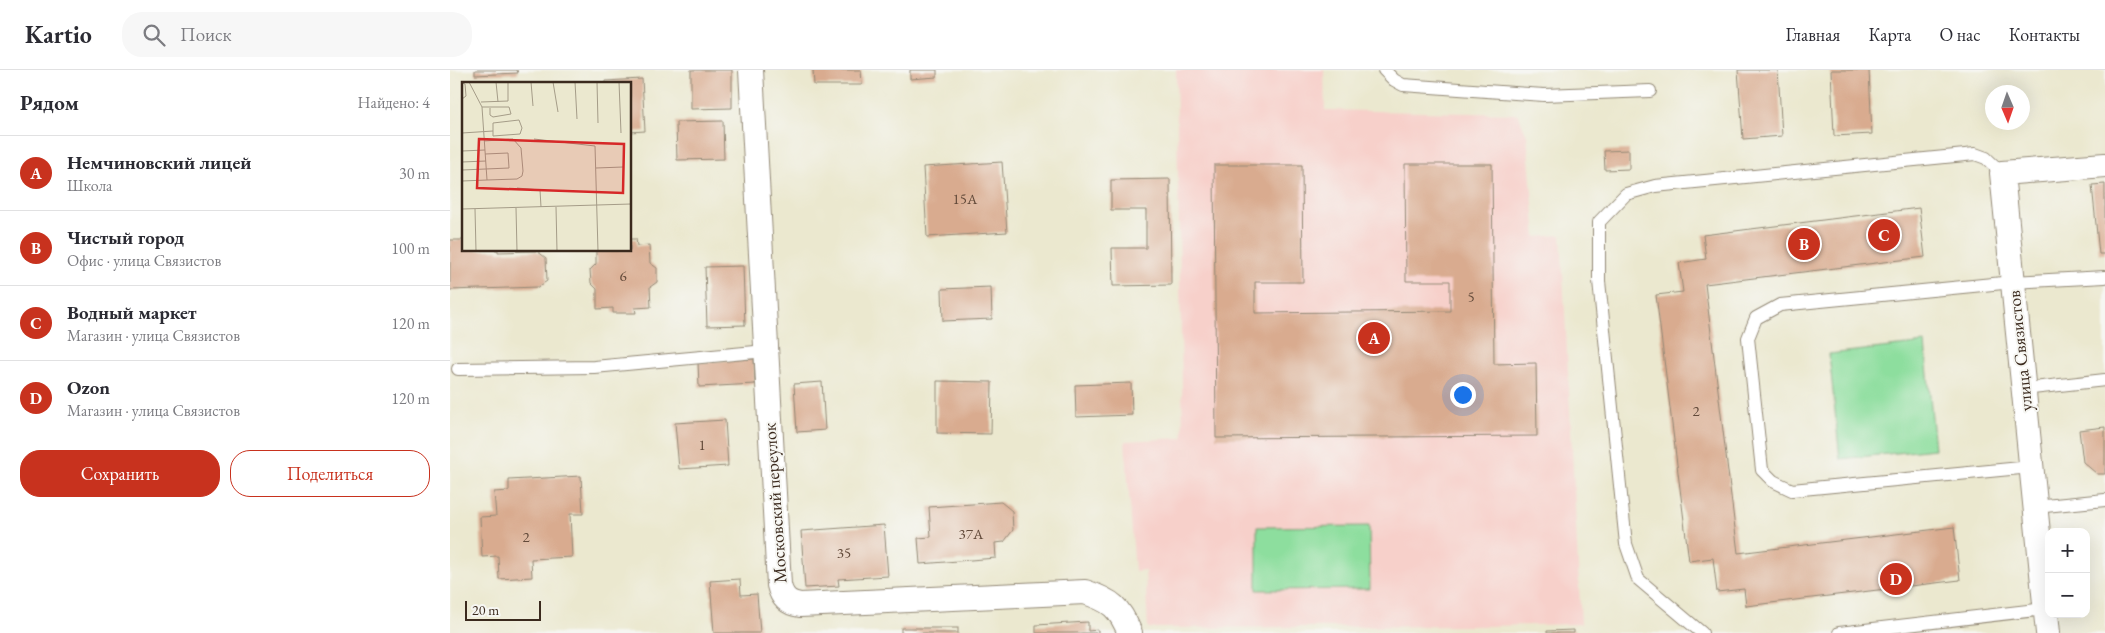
<!DOCTYPE html>
<html lang="ru">
<meta charset="utf-8">
<style>
body{margin:0;font-family:"EB Garamond",serif;background:#f7f7f7;color:#2b2b33}
.controls{position:absolute;right:15px;bottom:15px;display:grid;overflow:hidden;border-radius:10px;box-shadow:0 5px 20px #0002}
.controls button{width:45px;height:45px;display:grid;place-items:center;padding:0;border:0;border-bottom:1px solid #e1e1e2;background:#fff;color:#2b2b33;font:25px sans-serif}
.compass{position:absolute;left:1535px;top:15px;width:45px;height:45px;border-radius:50%;background:#fff;box-shadow:0 5px 20px #0002;rotate:178deg}
.scale{position:absolute;left:15px;bottom:12px;width:76px;box-sizing:border-box;padding-left:5px;border:2px solid #3b2a1e;border-top:0;font-size:14px;line-height:18px;white-space:nowrap;color:#3b2a1e;-webkit-text-stroke:4px #f6f6f2;paint-order:stroke}
.you{position:absolute;left:1012px;top:324px;width:18px;height:18px;margin:-12px;border:4px solid #fff;border-radius:50%;background:#1a73e8;box-shadow:0 0 0 8px #1a73e833}
.badge{display:grid;place-items:center;width:32px;height:32px;border-radius:50%;background:#c8321e;color:#fff;font-size:16px;font-weight:700}
.pin{position:absolute;translate:-50% -50%;border:2px solid #fff;box-shadow:0 1px 5px #0006}
.list{margin:0;padding:0;list-style:none}
h2{display:flex;justify-content:space-between;align-items:center;height:65px;margin:0;padding:0 20px;font-size:21px}
h2 small{font-size:16px;font-weight:400;color:#7c7c81}
.list li{display:grid;grid-template-columns:32px 1fr auto;gap:15px;align-items:center;box-sizing:border-box;height:75px;padding:0 20px;border-top:1px solid #e1e1e2}
.list b{display:block;font-size:19px;white-space:nowrap}
.list p{margin:0;font-size:16px;white-space:nowrap;color:#7c7c81}
.list em{font-size:16px;font-style:normal;color:#7c7c81}
.actions{display:flex;gap:10px;padding:15px 20px}
.actions a{flex:1;padding:11px 0;border:1px solid #c8321e;border-radius:20px;text-align:center;font-size:18px;color:#c8321e}
.actions .main{background:#c8321e;color:#fff}
.icon{flex:none;width:28px;height:28px;fill:none;stroke:currentColor;stroke-width:2;stroke-linecap:round;stroke-linejoin:round}
.map{position:relative;flex:none;width:1655px;height:563px;overflow:hidden}
header{display:flex;align-items:center;gap:30px;box-sizing:border-box;height:70px;padding:0 25px;background:#fff;border-bottom:1px solid #e1e1e2}
header strong{font-size:24px}
nav{display:flex;gap:28px;margin-inline-start:auto;font-size:18px}
.search{width:350px;height:45px;background:#f7f7f7;display:flex;align-items:center;gap:12px;box-sizing:border-box;padding:0 18px;border-radius:20px;color:#7c7c81;font-size:19px}
main{display:flex}
aside{flex:1;background:#fff}
.map>svg:first-child{display:block}
.built{fill:#f7d0ca}
.green{fill:#8dde9e;stroke:#64845e}
.building{fill:#d9ab8f}
.lines{fill:none;stroke-linecap:round;stroke-linejoin:round}
.lane-casing{stroke:#938976;stroke-width:14}
.street-casing{stroke:#938976;stroke-width:26}
.lane{stroke:#fff;stroke-width:12}
.street{stroke:#fff;stroke-width:24}
.labels{text-anchor:middle;stroke-width:4;stroke-linejoin:round;paint-order:stroke}
.number-label{font-size:15px;fill:#624a3a}
.street-label{font-size:18px;fill:#3b2a1e;stroke:#f6f6f2}
.inset-road{fill:none;stroke:#a59c88;stroke-width:1}
.view{fill:#d62828;fill-opacity:0.15;stroke:#d62828;stroke-width:2.5}
.inset-edge{fill:none;stroke:#3b2a1e;stroke-width:2.5}
</style>
<header>
<strong>Kartio</strong>
<div class="search"><svg class="icon" aria-label="search" viewBox="0 0 24 24"><circle cx="10" cy="10" r="6"/><path d="M15 15l6 6"/></svg>Поиск</div>
<nav><a>Главная</a><a>Карта</a><a>О нас</a><a>Контакты</a></nav>
</header>
<main>
<aside>
<h2>Рядом<small>Найдено: 4</small></h2>
<ul class="list">
<li><span class="badge">A</span><div><b>Немчиновский лицей</b><p>Школа</p></div><em>30 m</em></li>
<li><span class="badge">B</span><div><b>Чистый город</b><p>Офис · улица Связистов</p></div><em>100 m</em></li>
<li><span class="badge">C</span><div><b>Водный маркет</b><p>Магазин · улица Связистов</p></div><em>120 m</em></li>
<li><span class="badge">D</span><div><b>Ozon</b><p>Магазин · улица Связистов</p></div><em>120 m</em></li>
</ul>
<div class="actions"><a class="main">Сохранить</a><a>Поделиться</a></div>
</aside>
<div class="map">
<svg width="1655" height="563" viewBox="0 0 1655 563">
<rect width="100%" height="100%" fill="#f6f6f2"/>
<filter id="ink" filterUnits="userSpaceOnUse"><feTurbulence type="fractalNoise" baseFrequency=".02" numOctaves="2"/><feDisplacementMap in="SourceGraphic" scale="10" xChannelSelector="R" yChannelSelector="G"/><feConvolveMatrix kernelMatrix="1 2 1 2 8 2 1 2 1" color-interpolation-filters="sRGB"/></filter>
<filter id="wash" filterUnits="userSpaceOnUse"><feTurbulence type="fractalNoise" baseFrequency=".0096" numOctaves="4" result="noise"/><feDisplacementMap in="SourceGraphic" scale="20" xChannelSelector="R" yChannelSelector="G"/><feGaussianBlur stdDeviation="1.12" result="paint"/><feColorMatrix in="noise" values="0 0 0 0 0 0 0 0 0 0 0 0 0 0 0 0 0 1.4 0 .05"/><feComposite in="paint" operator="in"/></filter>
<g filter="url(#wash)">
<rect width="100%" height="100%" fill="#ebe8cf"/>
<polygon class="built" points="726,0 874,0 875,40 1068,44 1077,65 1086,167 1111,165 1131,554 1037,556 698,558 695,500 685,501 675,371 733,368"/>
<g class="green">
<polygon points="1475,273 1485,379 1390,389 1379,284"/>
<polygon points="919,456 920,519 807,520 807,457"/>
</g>
<g id="blocks">
<g class="building">
<polygon points="25,0 67,0 68,3 25,5"/>
<polygon points="241,0 282,0 282,38 241,39"/>
<polygon points="363,0 411,0 412,15 364,15"/>
<polygon points="460,0 487,0 487,7 460,9"/>
<polygon points="1288,0 1328,0 1332,66 1293,69"/>
<polygon points="1381,0 1419,0 1422,64 1384,66"/>
<polygon points="192,9 195,61 180,62 180,14 155,14 155,11"/>
<polygon points="273,51 274,89 227,90 226,52"/>
<polygon points="1179,80 1179,99 1155,100 1154,81"/>
<polygon points="552,92 557,162 477,167 473,97"/>
<polygon points="955,94 1042,94 1044,294 1086,293 1087,366 766,368 764,95 852,95 853,212 805,212 805,243 1000,241 1000,211 956,211"/>
<polygon points="720,109 721,215 663,216 662,178 696,178 696,140 661,140 661,110"/>
<polygon points="1655,114 1655,184 1649,184 1642,115"/>
<polygon points="1469,138 1475,187 1255,214 1288,483 1504,457 1510,510 1296,536 1294,519 1267,522 1263,488 1239,491 1206,225 1233,222 1229,193 1256,189 1253,165"/>
<polygon points="180,169 186,169 187,176 199,175 200,193 207,198 207,212 200,217 201,237 185,238 186,243 163,243 163,238 147,239 147,219 141,213 140,200 146,194 146,180 180,180"/>
<polygon points="0,170 14,170 14,180 48,180 48,182 87,181 96,188 97,211 88,217 0,220"/>
<polygon points="293,196 295,255 257,256 255,197"/>
<polygon points="541,217 542,249 493,251 492,219"/>
<polygon points="304,289 305,314 249,317 248,292"/>
<polygon points="487,311 542,312 541,364 487,363"/>
<polygon points="372,312 375,360 347,362 344,314"/>
<polygon points="681,313 682,345 626,347 625,315"/>
<polygon points="275,350 278,396 229,399 225,353"/>
<polygon points="1655,357 1655,404 1647,404 1633,392 1629,360"/>
<polygon points="131,406 133,444 120,444 122,487 81,489 82,507 49,509 48,486 32,487 30,447 46,446 44,422 59,421 59,410"/>
<polygon points="551,432 562,441 563,460 554,472 545,473 546,488 470,494 468,468 481,467 479,437"/>
<polygon points="434,455 438,506 388,509 389,516 355,518 351,461"/>
<polygon points="290,509 291,525 307,524 310,563 264,563 260,511"/>
<polygon points="638,552 638,561 648,560 648,563 586,563 586,555"/>
<rect x="451" y="558" width="57" height="5"/>
<polygon points="1124,560 1124,563 1097,563 1097,561"/>
</g>
</g>
</g>
<g filter="url(#ink)">
<use href="#blocks" fill-opacity="0" stroke="#938976" stroke-width="1"/>
<g class="lines">
<defs>
<g id="lane">
<polyline points="934,0 944,10 953,15 1094,25 1200,21"/>
<polyline points="8,299 144,297 316,281"/>
<polyline points="1574,319 1655,310"/>
<polyline points="1581,397 1342,420 1323,411 1312,400 1298,268 1306,248 1330,235 1563,212 1655,207"/>
<polyline points="1585,437 1655,430"/>
<polyline points="1252,563 1188,509 1176,474 1149,211 1149,152 1176,124 1205,116 1525,84 1536,88 1552,103"/>
<polyline points="1389,563 1595,539"/>
</g>
<g id="street">
<path d="M301 0 329 515C332 528 338 533 350 535L635 522C662 531 669 537 680 563"/>
<polyline points="1598,563 1552,103 1655,95"/>
</g>
</defs>
<use href="#lane" class="lane-casing"/>
<use href="#street" class="street-casing"/>
<use href="#lane" class="lane"/>
<use href="#street" class="street"/>
</g>
</g>
<g class="labels">
<g class="number-label">
<text x="515" y="134">15А</text>
<text x="173" y="211">6</text>
<text x="1021" y="232">5</text>
<text x="1246" y="346">2</text>
<text x="252" y="380">1</text>
<text x="521" y="469">37А</text>
<text x="76" y="472">2</text>
<text x="394" y="488">35</text>
</g>
<g class="street-label">
<text transform="translate(1570 281) rotate(-96)" y="6">улица Связистов</text>
<text transform="translate(325 433) rotate(-94)" y="6">Московский переулок</text>
</g>
</g>
<g transform="translate(12 12)">
<rect width="169" height="169" fill="#ebe8cf"/>
<path class="inset-road" d="M7 0 20 25 25 98M34 0 36 20M69 0 71 24M91 0 96 30M113 0 115 37M135 0 136 41M157 0 159 51M0 1 3 2 4 14 0 17M19 20 46 19V0M20 25H47L49 32 31 35 28 33V26M57 38 60 46 58 52 31 54V41ZM0 51 31 49M72 57 133 64 136 169M22 59 51 57 59 66 61 89 60 94 55 97 25 98M0 69 23 68M0 80 24 79M134 86 161 85M0 88 47 86 46 71 23 72M0 99 25 98M55 106 78 108 79 125M94 125 95 169M54 126 55 169M0 127 169 122M13 127 14 169"/>
<path class="view" d="M17 57 162 62 161 111 15 106Z"/>
<rect width="169" height="169" class="inset-edge"/>
</g>
</svg>
<div class="controls">
<button>+</button>
<button>−</button>
</div>
<svg class="compass" viewBox="-18 -18 36 36"><path d="M0-13l5 13h-10z" fill="#e53935"/><path d="M0 13l5-13h-10z" fill="#7c7c81"/></svg>
<div class="scale">20 m</div>
<div class="you"></div>
<div class="pin badge" style="left:924px;top:268px">A</div>
<div class="pin badge" style="left:1354px;top:174px">B</div>
<div class="pin badge" style="left:1434px;top:165px">C</div>
<div class="pin badge" style="left:1446px;top:509px">D</div>
</div>
</main>
